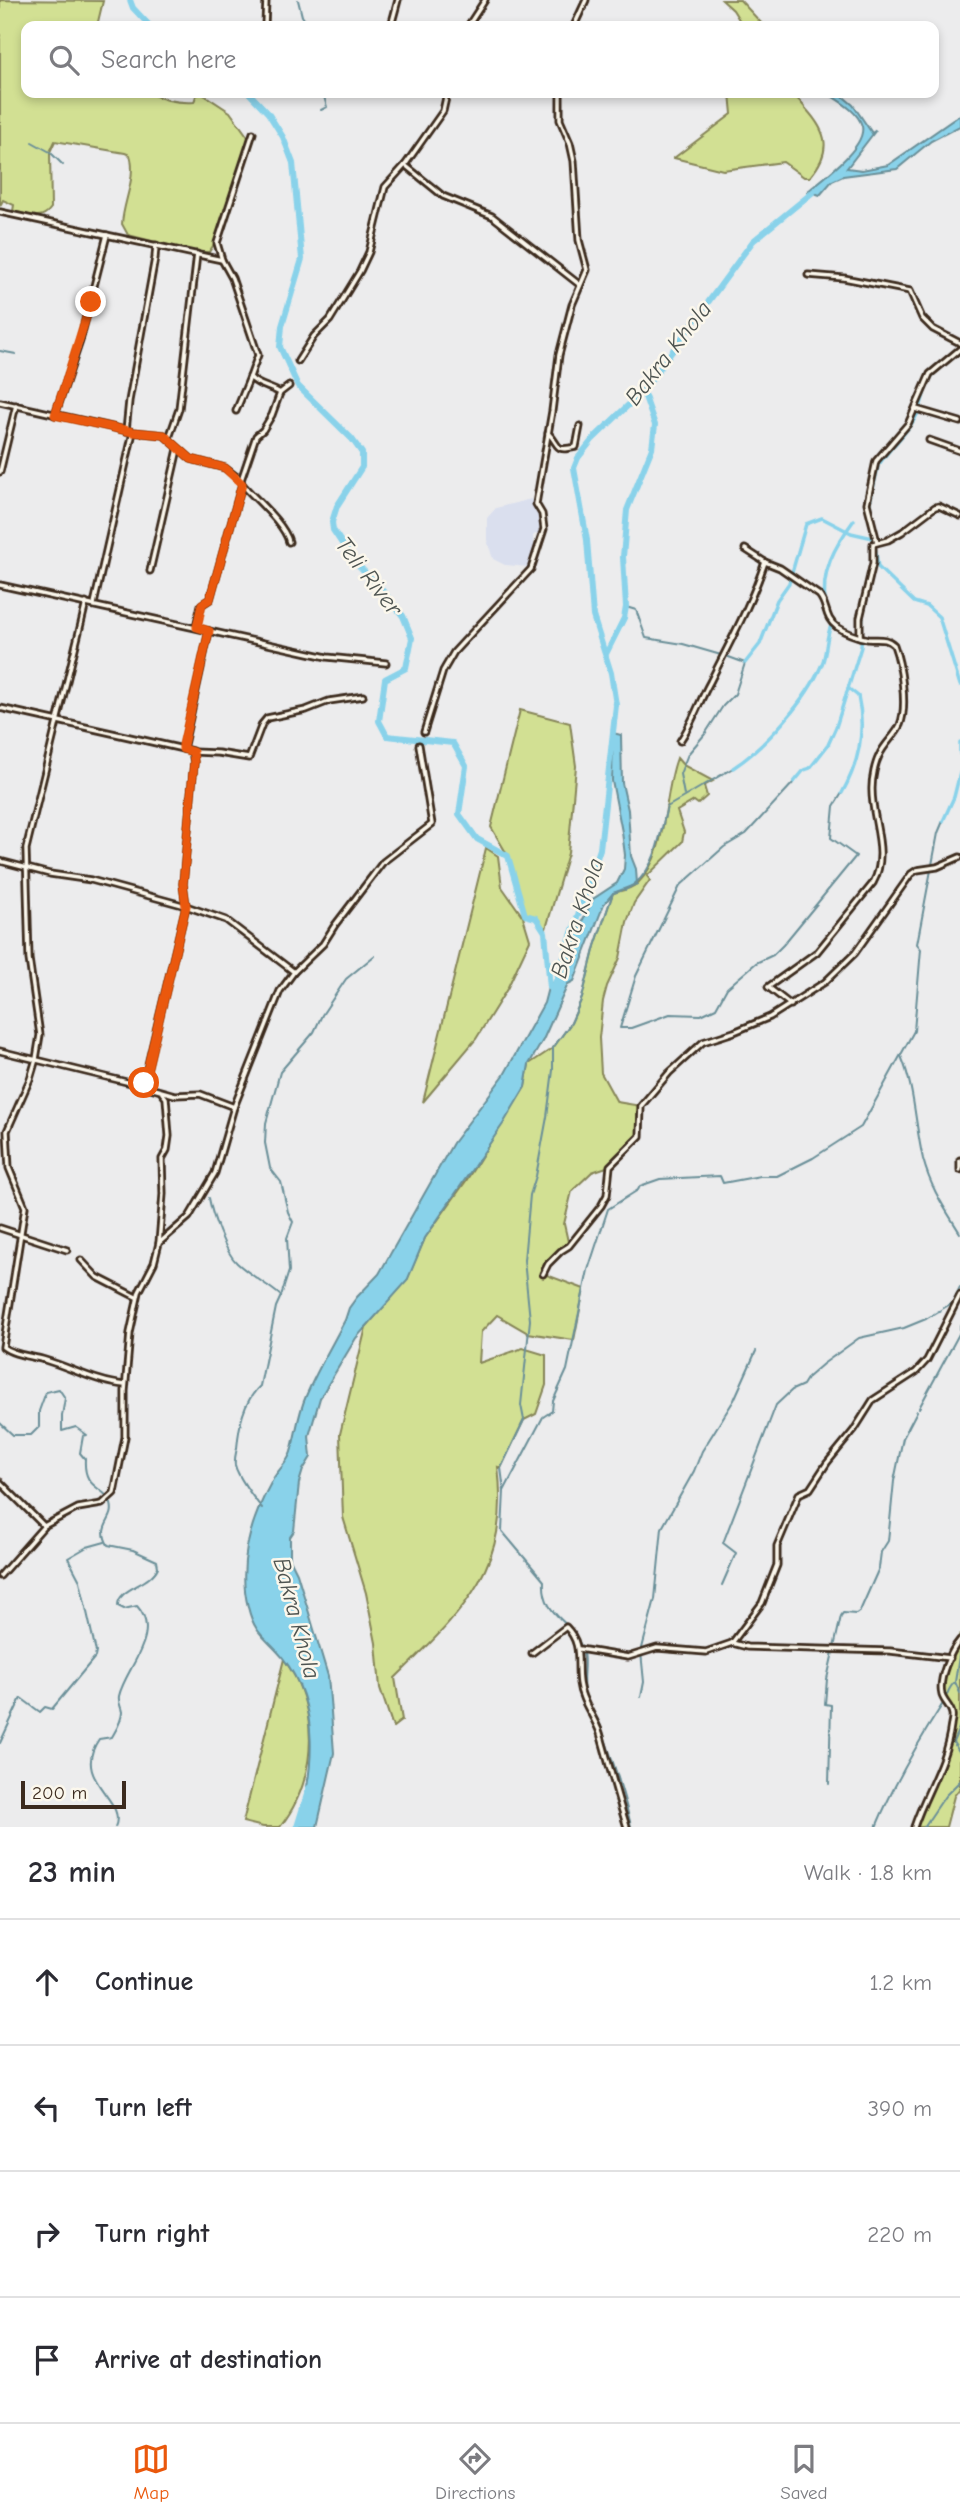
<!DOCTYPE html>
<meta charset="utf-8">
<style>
body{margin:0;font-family:"Comic Neue",sans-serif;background:#f7f7f7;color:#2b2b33}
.scale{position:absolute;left:21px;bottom:18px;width:105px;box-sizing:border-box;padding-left:7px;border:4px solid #3b2a1e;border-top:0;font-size:19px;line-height:24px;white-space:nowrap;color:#3b2a1e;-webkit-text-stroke:5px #fbf7ec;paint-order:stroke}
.stop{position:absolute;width:21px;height:21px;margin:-16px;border:5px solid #ea580c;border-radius:50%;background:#fff}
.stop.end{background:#ea580c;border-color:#fff;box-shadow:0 2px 7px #0008}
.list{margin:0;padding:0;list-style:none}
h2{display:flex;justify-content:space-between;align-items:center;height:91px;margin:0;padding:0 28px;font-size:30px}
h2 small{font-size:23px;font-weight:400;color:#7c7c81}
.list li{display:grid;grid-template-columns:46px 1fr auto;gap:21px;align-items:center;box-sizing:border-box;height:126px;padding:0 28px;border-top:2px solid #e1e1e2}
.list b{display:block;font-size:26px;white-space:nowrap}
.list em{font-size:23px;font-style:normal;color:#7c7c81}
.icon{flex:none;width:38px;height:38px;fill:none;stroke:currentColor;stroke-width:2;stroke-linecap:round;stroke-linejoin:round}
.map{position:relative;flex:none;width:960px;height:1827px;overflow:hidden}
.search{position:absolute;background:#fff;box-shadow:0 4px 10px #0003;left:21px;right:21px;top:21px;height:77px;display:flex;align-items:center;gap:18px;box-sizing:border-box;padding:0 24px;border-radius:14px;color:#7c7c81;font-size:26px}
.sheet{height:595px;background:#fff}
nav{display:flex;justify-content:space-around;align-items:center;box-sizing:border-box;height:98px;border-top:2px solid #e1e1e2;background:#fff;font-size:19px;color:#7c7c81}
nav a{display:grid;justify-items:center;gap:4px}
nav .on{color:#ea580c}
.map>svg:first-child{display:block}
.built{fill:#dadfee}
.green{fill:#d2e093;stroke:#868558;stroke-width:2}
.water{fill:#89d2ea;stroke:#6a8f98;stroke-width:2}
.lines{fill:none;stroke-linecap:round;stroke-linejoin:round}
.stream{stroke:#6a8f98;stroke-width:2}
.canal{stroke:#89d2ea;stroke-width:3.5}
.river{stroke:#89d2ea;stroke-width:6}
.minor-casing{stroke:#3b2a1e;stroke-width:9}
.minor{stroke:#fbf7ec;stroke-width:3.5}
.route{stroke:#ea580c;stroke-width:9}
.labels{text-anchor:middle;stroke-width:5;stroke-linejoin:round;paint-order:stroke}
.water-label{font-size:24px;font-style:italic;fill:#4e5451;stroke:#fbf7ec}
</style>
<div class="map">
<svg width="960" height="1827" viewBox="0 0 960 1827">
<rect width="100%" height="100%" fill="#ececed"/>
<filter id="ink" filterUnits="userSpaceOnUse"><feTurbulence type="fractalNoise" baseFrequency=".0143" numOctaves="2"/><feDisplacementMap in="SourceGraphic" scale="14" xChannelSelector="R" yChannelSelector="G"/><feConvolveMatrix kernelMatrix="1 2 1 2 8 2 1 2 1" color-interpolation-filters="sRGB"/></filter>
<g filter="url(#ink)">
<polygon class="built" points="531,499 540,518 542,535 535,534 533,536 533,544 537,547 529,567 505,565 493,559 487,540 487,518 496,508"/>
<g class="green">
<path d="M0 0 103 1 97 26H26V93H149C163 100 178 103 194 102L196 96 201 93 230 112 248 137 250 145 222 232 209 252H196L128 235 122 224C123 202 137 177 130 155L125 153 55 141 50 152 51 208C41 222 28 214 13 211L14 205 3 200 0 206Z"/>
<polygon points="722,0 740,0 764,26 743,26 733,10"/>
<path d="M730 93C742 93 782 90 791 94 797 96 802 104 806 109 828 133 832 151 810 177H804L783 162 723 170 674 158 732 114Z"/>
<polygon points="520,710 570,723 576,766 568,853 545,932 536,918 525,915 508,856 491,827"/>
<path d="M677 758 683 765 713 781 704 786 707 796 698 804 694 801 677 811 684 832 682 842 647 876 650 880 634 903 627 922 620 958 607 986 603 1001 599 1038 601 1073 617 1102 641 1106 640 1136 610 1166 592 1172 572 1191 564 1224 569 1246 548 1264 544 1274 584 1289 574 1340 528 1333 497 1315 481 1332 479 1363 523 1348 546 1355V1385L536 1414 524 1420 501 1468 498 1467C511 1569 462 1612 395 1678L402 1720 393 1727 380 1688 376 1643 366 1593 343 1517 340 1434 366 1327 407 1280 425 1238 466 1181 525 1087 529 1064 553 1048 571 1023 582 998 595 946 613 893C621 891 632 889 638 883 668 854 663 795 677 758Z"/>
<polygon points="486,848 498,856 502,887 523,917 530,940 507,989 476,1039 423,1102"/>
<polygon points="960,1634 960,1788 954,1796 946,1827 914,1827 948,1744 951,1714 941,1691 947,1658"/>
<path d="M284 1659C290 1668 297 1678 300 1688 318 1734 311 1788 280 1827H263L243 1822Z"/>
</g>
<g class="water">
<path d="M827 93H839L853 105 872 133 876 130 847 168 862 170 888 165 960 115V126L931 141 897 169 843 176 832 181 820 195 808 191C821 180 867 147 862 126 858 111 839 101 827 93Z"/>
<path d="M613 733 621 735 622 783 628 810 631 856 636 869 637 884 613 893 604 904 574 981 568 984 543 1040 529 1064 525 1087 503 1124 425 1238 407 1281 356 1338 320 1398 309 1436 311 1457 303 1470 299 1483 294 1531 290 1537V1559L297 1573 328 1676 331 1712 334 1753 317 1827H297C314 1773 321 1706 283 1658 266 1637 255 1636 248 1607 237 1563 252 1517 273 1479 278 1470 288 1462 291 1452 296 1434 298 1414 306 1396 317 1370 332 1345 345 1320L349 1308 357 1297 379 1274 453 1143 504 1075 544 1003 550 980 554 986 564 958 593 899 617 883 624 869 625 855 622 832 612 781Z"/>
</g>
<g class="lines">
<g class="stream">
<polyline points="298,0 302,16 309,26"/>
<polyline points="321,110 327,107 323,93"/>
<polyline points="32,142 50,152 63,165"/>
<polyline points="0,351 16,354"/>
<polyline points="626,607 636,610 646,638 683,644 721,655"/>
<polyline points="794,782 746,834 724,847 680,886 636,976 620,1028 631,1028 670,1014 701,1015 716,1008 727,988 756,963 773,955 783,945 856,856 831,838 834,806 842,793"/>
<polyline points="684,795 680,774 688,754 705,734 723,706 735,694 745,663 726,656"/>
<path d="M625 890C656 875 659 837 667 807L733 768"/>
<path d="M620 891 613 893 595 946 582 998 571 1023 553 1048V1070L547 1117 536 1176 530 1195 524 1260 530 1320 521 1405 524 1420 501 1468 504 1491 502 1531 544 1581C542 1617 571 1618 582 1648 587 1663 580 1680 585 1696 589 1707 598 1717 602 1729 612 1761 625 1794 631 1827"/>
<path d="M901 1056C915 1089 915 1125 923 1159 931 1189 944 1207 960 1233"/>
<path d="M209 1198C212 1215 225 1252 237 1263 250 1275 267 1284 281 1296L276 1307 260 1386C243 1402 239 1426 237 1448 236 1453 234 1459 235 1465 237 1475 254 1499 262 1508"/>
<polyline points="281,1296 289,1271 287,1238 293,1222 288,1212 281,1182 270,1168 265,1143 266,1123 280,1072 314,1032 322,1015 346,979 374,956"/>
<polyline points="960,1325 960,1330"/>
<polyline points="919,1408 960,1332"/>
<path d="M0 1423 13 1435H31L39 1427V1411L46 1392 59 1389 65 1398 62 1416V1431L76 1427 87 1435 83 1436 80 1453 85 1459C83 1491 105 1485 111 1504 116 1521 96 1524 108 1545L133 1550 157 1561 158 1567C150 1586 117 1588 118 1606L124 1609 137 1606C163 1634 125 1669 119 1696 118 1703 121 1706 122 1712 122 1721 116 1730 112 1737L99 1739C70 1781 128 1799 115 1827"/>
<polyline points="504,1491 543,1417 552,1411 553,1401 567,1370 588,1270 608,1209 638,1190 640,1186 660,1179 720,1176 723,1183 760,1176 777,1176 813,1158 861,1127 914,1031 921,949 917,944 938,833 943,821"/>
<polyline points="722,1585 736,1553 723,1543 776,1405 792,1390 803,1385 808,1377 823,1364 859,1338 904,1328 926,1319 952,1303 960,1287"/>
<polyline points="960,1650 955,1682 960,1693"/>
<polyline points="641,1697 644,1682 641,1652 655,1599 662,1528 694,1471 702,1451 734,1400 756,1351"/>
<polyline points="960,1726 953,1742 960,1753"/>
<polyline points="0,1743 21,1698 40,1712 45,1707 52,1709 95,1657 96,1652 80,1581 68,1558 87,1547 105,1542"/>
<polyline points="829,1784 831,1705 825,1704 827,1679 841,1616 843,1613 856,1614 860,1611 879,1568 881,1552 888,1541 894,1481 903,1438 917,1411"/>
<path d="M876 1827C894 1784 917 1744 942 1705 947 1697 948 1687 955 1682"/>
<polyline points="924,1827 945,1796 960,1781"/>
</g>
<g class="canal">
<polyline points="942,366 960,352"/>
<polyline points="920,408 927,384 936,370"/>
<path d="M880 463C892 445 909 432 918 413"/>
<polyline points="871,512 870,502 878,467"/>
<polyline points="875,546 878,567 914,602 927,606 939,617 960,685"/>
<polyline points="870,581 876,556"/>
<path d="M826 606C819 573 835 546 854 520"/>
<polyline points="745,663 760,644 777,600 789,583 806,524 822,518 851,533 873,538"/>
<polyline points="960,742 960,754"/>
<path d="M733 768C765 747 807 700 822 664 828 650 825 634 833 622"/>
<polyline points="794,782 804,770 810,768 828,745 836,727 861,647 863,612"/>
<path d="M842 793C859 763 866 731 858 696L848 688"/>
<polyline points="943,821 954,797 960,773"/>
</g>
<g class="river">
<polyline points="130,0 133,8 150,26"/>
<polyline points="249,93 268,113 283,137 293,163 302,259 282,326 280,347 298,386 352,439 362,453 362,467 337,506 332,522 333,530 353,560 377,584 403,616 412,638 406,668 385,679 379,721 387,736 453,743 466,766 459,814 477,839 508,856 525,915 536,918 545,932 550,988"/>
<polyline points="606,654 624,618 626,607 623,557 627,510 652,448 655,425 643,391"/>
<polyline points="553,990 600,849 616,705 611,673 593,616 587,540 574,468 578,458 593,439 643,391 753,241 818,188"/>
<polyline points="297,1827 309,1788"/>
</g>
<defs>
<g id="minor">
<polyline points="265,26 266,0"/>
<polyline points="391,26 398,0"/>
<polyline points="468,26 485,0"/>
<polyline points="574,26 586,0"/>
<polyline points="405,165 443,196 492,216 580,285"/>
<polyline points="0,212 222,260 217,243 253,133"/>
<path d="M222 260 232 278 258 355 250 377C257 386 271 387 280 393"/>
<polyline points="808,275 844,278 910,291 922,318 933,329 960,343"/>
<polyline points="298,361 314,336 330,320 360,271 369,252 385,187 405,165 443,111 447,93"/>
<polyline points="0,402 133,432 164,435 191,459 225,468 241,480 242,484 210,599 201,605 196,627"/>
<polyline points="916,409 960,422"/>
<polyline points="236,411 250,377"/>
<polyline points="55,415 80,341 107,235"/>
<polyline points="126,431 129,401 155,258 156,245"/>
<path d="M548 433C561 446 553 452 576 447L580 426"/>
<polyline points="169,438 179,409 197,254"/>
<polyline points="929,440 960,451"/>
<polyline points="0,472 16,405"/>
<polyline points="241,480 256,436 263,430 272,415 280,393 289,386"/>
<path d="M242 484C256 500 284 523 289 542"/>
<polyline points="877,542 867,503 876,461 908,424 930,374 960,349"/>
<polyline points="745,549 765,562"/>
<polyline points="150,571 178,449"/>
<polyline points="0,585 327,657 386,663"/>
<path d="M86 603 26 849 29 959 40 1035 36 1059 30 1079 7 1131 9 1168 25 1207 3 1347C13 1355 32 1356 45 1360 72 1368 96 1382 125 1385"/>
<polyline points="94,604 133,432"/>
<polyline points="860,637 860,618 873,563 873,544 888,540 902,532 935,507 939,506 960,516"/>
<polyline points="0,708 192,751 194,762 183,884 186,906 143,1086 0,1051"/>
<polyline points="424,732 443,671 454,652 531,569 544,529 542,514 536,504 552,411 559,355 572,305 587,270 579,240 574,161 570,143 560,120 560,93"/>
<path d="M680 741C693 722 699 702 710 682 730 642 751 604 765 562L780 568 819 595C828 605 824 618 837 627 846 633 858 637 868 639 879 640 886 637 894 645 901 664 908 706 900 725 895 736 884 744 879 756 875 764 872 778 872 788 871 820 890 852 873 883L817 952 768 987 791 1005"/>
<polyline points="183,749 209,631"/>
<polyline points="193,752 218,753 249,758 262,724 267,718 306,710 329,701 363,696"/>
<polyline points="0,861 50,874 91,880 186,906 226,920 294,972"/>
<polyline points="143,1086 175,1095 200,1094 234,1107"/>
<polyline points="960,1160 960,1170"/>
<polyline points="0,1228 67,1250"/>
<polyline points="159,1243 163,1194 162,1159 167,1150 169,1136 166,1098 162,1093"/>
<polyline points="81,1260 97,1277 136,1297"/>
<polyline points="543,1274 548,1264 561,1251 569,1246 601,1206 607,1195 610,1166 640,1136 641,1106 669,1073 703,1042 734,1032 770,1017 825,982 855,953 911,874 917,870 937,867 960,857"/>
<polyline points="0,1482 44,1526"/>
<polyline points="0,1576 44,1526 78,1508 102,1504 114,1493 125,1437 125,1391 130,1333 139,1292 154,1263 159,1243 189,1217 215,1173 234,1107 280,991 294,972 323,944 335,925 383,862 432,824 419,745"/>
<polyline points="732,1643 747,1647 890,1651 950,1658"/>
<polyline points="579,1649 628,1657 657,1648 706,1652 732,1643 762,1603 777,1565 777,1546 799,1494 810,1489 827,1463 854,1430 873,1400 916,1372 927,1360 960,1295"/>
<path d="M532 1653 566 1627C583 1644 576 1661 579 1683 581 1701 594 1716 600 1733 609 1764 617 1796 627 1827"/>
<path d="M914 1827C926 1791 946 1764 951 1725 951 1722 953 1718 952 1714 951 1707 944 1702 942 1695 938 1679 950 1652 960 1640"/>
</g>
</defs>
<use href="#minor" class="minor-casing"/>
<use href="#minor" class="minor"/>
</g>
</g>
<g class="lines" filter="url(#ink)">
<polyline class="route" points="91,302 55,415 133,432 164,435 191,459 225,468 242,484 210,599 202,604 197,627 209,631 183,745 183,749 193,752 194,762 183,884 186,906 144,1083"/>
</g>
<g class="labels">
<g class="water-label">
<text transform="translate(668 353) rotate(-52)" y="8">Bakra Khola</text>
<text transform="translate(369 576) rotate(52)" y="8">Teli River</text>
<text transform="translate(577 918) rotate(-72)" y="8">Bakra Khola</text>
<text transform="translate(297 1618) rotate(75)" y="8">Bakra Khola</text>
</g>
</g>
</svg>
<div class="scale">200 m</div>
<div class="stop" style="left:144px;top:1083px"></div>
<div class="stop end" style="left:91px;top:302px"></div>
<div class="search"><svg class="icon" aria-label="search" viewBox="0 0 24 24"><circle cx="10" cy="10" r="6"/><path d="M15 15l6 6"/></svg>Search here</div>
</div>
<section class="sheet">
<h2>23 min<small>Walk · 1.8 km</small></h2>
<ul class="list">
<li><svg class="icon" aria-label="ahead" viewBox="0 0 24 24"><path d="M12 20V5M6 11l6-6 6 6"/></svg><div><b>Continue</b></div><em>1.2 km</em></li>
<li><svg class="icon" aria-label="left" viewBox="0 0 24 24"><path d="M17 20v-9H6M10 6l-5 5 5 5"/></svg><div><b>Turn left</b></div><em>390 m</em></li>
<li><svg class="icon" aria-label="right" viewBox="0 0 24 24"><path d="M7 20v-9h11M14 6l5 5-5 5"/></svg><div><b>Turn right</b></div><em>220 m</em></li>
<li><svg class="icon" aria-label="arrive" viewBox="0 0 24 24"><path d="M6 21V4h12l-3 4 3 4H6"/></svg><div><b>Arrive at destination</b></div></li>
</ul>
</section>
<nav>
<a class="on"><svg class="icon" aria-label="map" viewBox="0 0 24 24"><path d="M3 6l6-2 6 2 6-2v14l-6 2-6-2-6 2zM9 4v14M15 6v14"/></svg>Map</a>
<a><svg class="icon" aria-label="directions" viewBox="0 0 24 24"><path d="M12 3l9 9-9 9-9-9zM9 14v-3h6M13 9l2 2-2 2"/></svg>Directions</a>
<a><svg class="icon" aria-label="saved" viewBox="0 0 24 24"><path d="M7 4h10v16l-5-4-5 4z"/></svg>Saved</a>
</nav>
